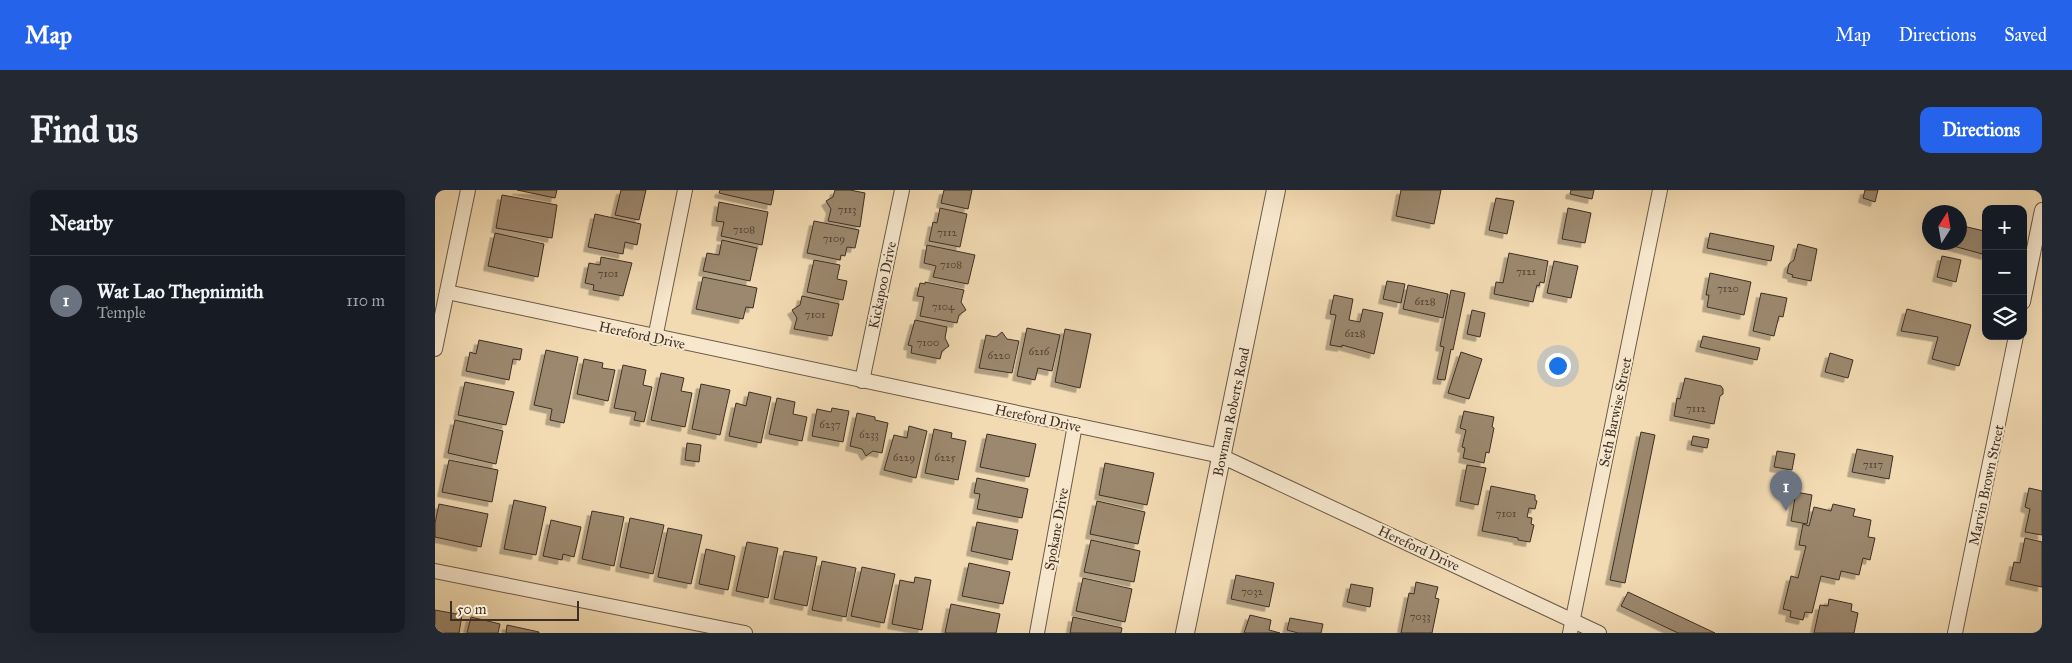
<!DOCTYPE html>
<meta charset="utf-8">
<style>
body{margin:0;font-family:"IM FELL Great Primer",serif;background:#242831;color:#f1f3f6}
.controls{position:absolute;right:15px;top:15px;display:grid;overflow:hidden;border-radius:10px;box-shadow:0 5px 20px #0002}
.controls button{width:45px;height:45px;display:grid;place-items:center;padding:0;border:0;border-bottom:1px solid #363941;background:#171b24;color:#f1f3f6;font:25px sans-serif}
.compass{position:absolute;left:1487px;top:15px;width:45px;height:45px;border-radius:50%;background:#171b24;box-shadow:0 5px 20px #0002;rotate:11deg}
.scale{position:absolute;left:15px;bottom:12px;width:129px;box-sizing:border-box;padding-left:5px;border:2px solid #3e2f25;border-top:0;font-size:14px;line-height:18px;white-space:nowrap;color:#3e2f25;-webkit-text-stroke:4px #f7e7cd;paint-order:stroke}
.you{position:absolute;left:1122px;top:175px;width:18px;height:18px;margin:-12px;border:4px solid #fff;border-radius:50%;background:#1a73e8;box-shadow:0 0 0 8px #1a73e833}
.badge{display:grid;place-items:center;width:32px;height:32px;border-radius:50%;background:#2563eb;color:#fff;font-size:16px;font-weight:700}
.pin{position:absolute;translate:-50% -41px;filter:drop-shadow(0 1px 2px #0008)}
.pin::after{content:'';position:absolute;top:26px;width:18px;height:15px;background:inherit;clip-path:polygon(0 0,100% 0,50% 100%)}
.list{margin:0;padding:0;list-style:none}
h2{display:flex;justify-content:space-between;align-items:center;height:65px;margin:0;padding:0 20px;font-size:21px}
h2 small{font-size:16px;font-weight:400;color:#9ea1a6}
.list li{display:grid;grid-template-columns:32px 1fr auto;gap:15px;align-items:center;box-sizing:border-box;height:90px;padding:0 20px;border-top:1px solid #363941}
.list b{display:block;font-size:19px;white-space:nowrap}
.list p{margin:0;font-size:16px;white-space:nowrap;color:#9ea1a6}
.list em{font-size:16px;font-style:normal;color:#9ea1a6}
.icon{flex:none;width:28px;height:28px;fill:none;stroke:currentColor;stroke-width:2;stroke-linecap:round;stroke-linejoin:round}
.map{position:relative;flex:none;width:1607px;height:443px;overflow:hidden;border-radius:10px}
header{display:flex;align-items:center;gap:30px;box-sizing:border-box;height:70px;padding:0 25px;background:#2563eb;color:#fff}
header strong{font-size:24px}
nav{display:flex;gap:28px;margin-inline-start:auto;font-size:18px}
.intro{display:flex;align-items:center;justify-content:space-between;box-sizing:border-box;height:120px;padding:0 30px}
h1{margin:0;font-size:35px}
.button{padding:12px 22px;border-radius:10px;background:#2563eb;color:#fff;font-size:18px;font-weight:700}
main{display:flex;gap:30px;padding:0 30px}
aside{flex:1;background:#171b24;border-radius:10px;box-shadow:0 5px 20px #0002}
.map>svg:first-child{display:block}
.building{fill:#9c886e;stroke:#3e2f25;filter:url(#shadow)}
.lines{fill:none;stroke-linecap:round;stroke-linejoin:round}
.minor-casing{stroke:#6b5a48;stroke-width:16}
.tertiary-casing{stroke:#6b5a48;stroke-width:20}
.minor{stroke:#f7e7cd;stroke-width:14}
.tertiary{stroke:#f7e7cd;stroke-width:18}
.labels{text-anchor:middle;stroke-width:4;stroke-linejoin:round;paint-order:stroke}
.number-label{font-size:11px;fill:#564537}
.street-label{font-size:14px;fill:#3e2f25;stroke:#f7e7cd}
</style>
<header>
<strong>Map</strong>
<nav><a>Map</a><a>Directions</a><a>Saved</a></nav>
</header>
<div class="intro"><h1>Find us</h1><a class="button">Directions</a></div>
<main>
<aside>
<h2>Nearby<small></small></h2>
<ul class="list">
<li><span class="badge" style="background:#6b7280">1</span><div><b>Wat Lao Thepnimith</b><p>Temple</p></div><em>110 m</em></li>
</ul>
</aside>
<div class="map">
<svg width="1607" height="443" viewBox="0 0 1607 443">
<defs>
<filter id="shadow"><feDropShadow dx="-4.5" dy="4.5" stdDeviation="0" flood-color="#0004"/></filter>
</defs>
<rect width="100%" height="100%" fill="#f2dab2"/>
<filter id="stains"><feTurbulence type="fractalNoise" baseFrequency=".004" numOctaves="4"/><feColorMatrix values="0 0 0 0 .2 0 0 0 0 .09 0 0 0 0 .02 0 0 0 .5 -.17"/></filter>
<radialGradient id="worn" r=".72"><stop offset=".6" stop-color="#630" stop-opacity="0"/><stop offset="1" stop-color="#630" stop-opacity=".3"/></radialGradient>
<g class="building">
<polygon points="82,0 122,0 120,8"/>
<polygon points="186,0 211,0 204,30 180,25"/>
<polygon points="285,0 339,0 336,15 284,3"/>
<polygon points="400,0 415,0 430,3 425,37 393,31 396,19 391,11 398,7"/>
<polygon points="509,0 537,0 533,19 506,13"/>
<polygon points="966,0 1006,0 999,34 961,26"/>
<polygon points="1136,0 1159,0 1157,9 1135,4"/>
<polygon points="1430,0 1443,0 1440,12 1428,8"/>
<polygon points="67,5 122,15 117,48 61,38"/>
<polygon points="1061,8 1079,11 1072,44 1054,40"/>
<polygon points="284,12 333,22 327,55 286,46 289,32 281,31"/>
<polygon points="505,18 532,24 525,57 494,51 498,32 502,33"/>
<polygon points="1133,18 1156,23 1150,53 1127,49"/>
<polygon points="160,24 206,34 202,55 190,52 188,64 153,57"/>
<polygon points="379,31 424,40 420,58 412,57 410,66 406,65 405,70 372,63"/>
<polygon points="1524,35 1549,41 1551,35 1551,65 1511,54 1524,52"/>
<polygon points="60,43 109,54 103,87 53,76"/>
<polygon points="1275,43 1339,56 1336,71 1272,58"/>
<polygon points="287,50 322,58 315,91 268,81 272,63 284,65"/>
<polygon points="1363,54 1382,59 1376,91 1357,87 1358,85 1352,83 1354,74 1359,70"/>
<polygon points="492,55 540,65 533,94 498,87 501,76 489,73"/>
<polygon points="1074,63 1113,71 1109,93 1105,92 1104,96 1102,95 1098,112 1059,104 1061,92 1068,93"/>
<polygon points="1507,66 1526,70 1521,92 1502,87"/>
<polygon points="166,67 197,73 188,106 158,100 159,95 150,93 154,73 165,75"/>
<polygon points="379,70 405,75 402,89 412,91 408,110 372,102"/>
<polygon points="1119,71 1143,76 1136,108 1112,103"/>
<polygon points="1275,83 1316,92 1309,125 1272,117 1274,105 1271,105"/>
<polygon points="268,87 322,98 318,118 311,117 308,129 261,119"/>
<polygon points="952,91 970,94 966,113 948,109"/>
<polygon points="490,92 529,100 526,112 531,120 524,125 522,133 485,126 489,107 482,106 485,93 490,94"/>
<polygon points="973,95 1013,104 1008,128 968,119"/>
<polygon points="1016,100 1030,103 1018,160 1016,159 1010,190 1002,189 1009,157 1005,156"/>
<polygon points="1326,103 1352,108 1348,127 1344,126 1339,146 1318,141"/>
<polygon points="899,105 918,109 914,130 925,132 928,119 948,123 939,164 907,155 907,157 895,155 901,125 895,124"/>
<polygon points="367,106 404,114 397,146 359,139 362,128 357,120 365,115"/>
<polygon points="1472,119 1536,135 1524,176 1497,169 1503,147 1466,141"/>
<polygon points="1037,120 1050,123 1045,147 1032,144"/>
<polygon points="480,130 512,137 510,148 514,156 507,161 505,169 476,163 477,156 473,155"/>
<polygon points="592,138 625,145 617,181 603,178 600,190 582,186"/>
<polygon points="630,139 656,144 645,198 620,192"/>
<polygon points="567,142 572,149 584,151 577,183 544,178 551,145 561,147"/>
<polygon points="1268,146 1325,158 1322,170 1265,157"/>
<polygon points="44,150 87,159 85,170 78,169 74,190 31,181 35,162 41,164"/>
<polygon points="111,160 143,167 129,233 115,230 117,219 99,215"/>
<polygon points="1026,162 1047,169 1034,209 1013,203"/>
<polygon points="1395,163 1418,170 1413,188 1390,182"/>
<polygon points="149,169 168,173 167,178 180,180 173,211 142,204"/>
<polygon points="188,175 211,180 208,195 217,197 209,232 199,230 201,222 179,218"/>
<polygon points="226,183 249,188 246,201 257,203 250,237 216,230"/>
<polygon points="1250,188 1286,196 1288,199 1288,204 1285,206 1279,234 1239,226 1242,208 1245,209"/>
<polygon points="30,192 79,202 71,235 23,225"/>
<polygon points="266,194 295,200 285,245 257,239"/>
<polygon points="314,202 336,207 326,253 294,246 301,213 311,216"/>
<polygon points="342,208 360,212 358,224 372,227 367,251 334,244"/>
<polygon points="397,218 414,221 408,252 377,246 382,219 396,222"/>
<polygon points="1029,221 1059,227 1057,237 1059,238 1054,263 1051,262 1049,273 1028,268 1030,258 1027,257 1031,240 1025,238"/>
<polygon points="422,223 440,227 440,230 453,233 447,263 438,261 431,266 427,259 415,256"/>
<polygon points="20,230 68,241 61,274 13,263"/>
<polygon points="474,236 492,241 481,288 449,280 459,245 472,248"/>
<polygon points="499,239 517,243 516,248 531,251 523,290 490,283"/>
<polygon points="1206,242 1220,245 1190,393 1175,390"/>
<polygon points="552,244 601,254 594,287 545,277"/>
<polygon points="1258,246 1274,249 1272,258 1256,255"/>
<polygon points="252,253 266,255 264,272 250,270"/>
<polygon points="1422,259 1458,266 1454,289 1417,282"/>
<polygon points="1342,261 1360,264 1357,280 1339,277"/>
<polygon points="14,270 63,280 57,312 7,302"/>
<polygon points="670,273 719,283 712,315 664,305"/>
<polygon points="1032,275 1051,278 1043,315 1025,311"/>
<polygon points="542,288 593,299 587,328 542,319 545,304 539,303"/>
<polygon points="1056,296 1100,305 1100,310 1102,311 1100,319 1094,318 1092,327 1097,328 1096,334 1099,335 1095,352 1083,350 1083,348 1047,341"/>
<polygon points="1594,298 1607,301 1607,345 1590,342 1595,319 1590,317"/>
<polygon points="1361,302 1377,305 1372,334 1356,331"/>
<polygon points="79,310 111,317 101,365 69,359"/>
<polygon points="662,311 710,322 703,354 655,344"/>
<polygon points="4,314 53,324 46,357 0,347 0,333"/>
<polygon points="1398,314 1420,319 1418,326 1436,330 1433,347 1440,348 1435,370 1428,368 1424,385 1406,381 1404,390 1386,386 1377,423 1370,422 1368,430 1355,427 1356,421 1348,419 1356,386 1363,388 1371,356 1364,355 1368,334 1374,336 1379,317 1396,321"/>
<polygon points="157,321 189,327 179,376 147,369"/>
<polygon points="195,328 229,335 218,384 185,377"/>
<polygon points="116,330 146,337 139,367 128,364 127,370 108,366"/>
<polygon points="542,332 583,340 577,370 536,361"/>
<polygon points="233,338 267,345 256,394 223,387"/>
<polygon points="1590,348 1607,352 1607,397 1575,390 1579,372 1585,373"/>
<polygon points="656,350 705,361 699,392 649,382"/>
<polygon points="312,352 343,358 333,408 301,401"/>
<polygon points="271,359 300,366 293,400 264,394"/>
<polygon points="349,361 382,367 372,416 339,409"/>
<polygon points="387,371 421,378 411,427 377,420"/>
<polygon points="534,373 575,382 568,414 527,406"/>
<polygon points="427,377 460,384 449,433 416,426"/>
<polygon points="801,385 839,393 834,417 796,409"/>
<polygon points="480,387 496,390 487,440 457,434 465,390 479,393"/>
<polygon points="648,388 697,399 690,432 641,421"/>
<polygon points="981,392 1003,397 1000,408 1004,409 997,443 966,443 974,403 979,404"/>
<polygon points="916,394 938,398 935,417 912,412"/>
<polygon points="1193,402 1280,443 1243,443 1186,416"/>
<polygon points="1394,409 1417,414 1416,421 1423,423 1419,443 1379,443 1385,415 1393,416"/>
<polygon points="516,414 565,424 561,443 510,443"/>
<polygon points="0,420 27,425 24,443 0,443"/>
<polygon points="815,425 836,430 834,440 845,443 809,443"/>
<polygon points="36,427 65,434 63,443 32,443"/>
<polygon points="638,427 687,438 686,443 635,443"/>
<polygon points="855,428 888,434 886,443 863,443 852,440"/>
<polygon points="72,435 104,442 104,443 71,443"/>
</g>
<g class="lines">
<defs>
<g id="minor">
<polyline points="12,102 786,266 1164,443"/>
<polyline points="1588,112 1607,20"/>
<polyline points="220,148 250,0"/>
<polyline points="0,159 33,0"/>
<polyline points="427,191 467,0"/>
<polyline points="0,381 310,443"/>
<polyline points="602,443 640,235"/>
<polyline points="1135,443 1225,0"/>
<polyline points="1520,443 1581,146"/>
</g>
<polyline id="tertiary" points="750,443 841,0"/>
</defs>
<use href="#minor" class="minor-casing"/>
<use href="#tertiary" class="tertiary-casing"/>
<use href="#minor" class="minor"/>
<use href="#tertiary" class="tertiary"/>
</g>
<g class="labels">
<g class="number-label">
<text x="412" y="23">7113</text>
<text x="309" y="43">7108</text>
<text x="512" y="46">7112</text>
<text x="399" y="52">7109</text>
<text x="516" y="78">7108</text>
<text x="1091" y="85">7121</text>
<text x="173" y="87">7101</text>
<text x="1293" y="102">7120</text>
<text x="990" y="115">6128</text>
<text x="508" y="120">7104</text>
<text x="380" y="128">7101</text>
<text x="920" y="147">6128</text>
<text x="493" y="156">7100</text>
<text x="604" y="165">6216</text>
<text x="564" y="169">6220</text>
<text x="1261" y="222">7112</text>
<text x="395" y="238">6237</text>
<text x="434" y="248">6233</text>
<text x="469" y="271">6229</text>
<text x="510" y="271">6225</text>
<text x="1438" y="278">7117</text>
<text x="1071" y="327">7101</text>
<text x="817" y="405">7032</text>
<text x="985" y="430">7033</text>
</g>
<g class="street-label">
<text transform="translate(447 95) rotate(-78)" y="5">Kickapoo Drive</text>
<text transform="translate(207 145) rotate(12)" y="5">Hereford Drive</text>
<text transform="translate(796 222) rotate(-78)" y="5">Bowman Roberts Road</text>
<text transform="translate(1180 222) rotate(-78)" y="5">Seth Barwise Street</text>
<text transform="translate(603 228) rotate(12)" y="5">Hereford Drive</text>
<text transform="translate(1551 295) rotate(-78)" y="5">Marvin Brown Street</text>
<text transform="translate(621 339) rotate(-80)" y="5">Spokane Drive</text>
<text transform="translate(984 358) rotate(25)" y="5">Hereford Drive</text>
</g>
</g>
<rect width="100%" height="100%" filter="url(#stains)"/>
<rect width="100%" height="100%" fill="url(#worn)"/>
</svg>
<div class="controls">
<button>+</button>
<button>−</button>
<button><svg class="icon" aria-label="layers" viewBox="0 0 24 24"><path d="M12 4l9 5-9 5-9-5zM3 14l9 5 9-5"/></svg></button>
</div>
<svg class="compass" viewBox="-18 -18 36 36"><path d="M0-13l5 13h-10z" fill="#e53935"/><path d="M0 13l5-13h-10z" fill="#9ea1a6"/></svg>
<div class="scale">50 m</div>
<div class="you"></div>
<div class="pin badge" style="left:1351px;top:321px;background:#6b7280">1</div>
</div>
</main>
